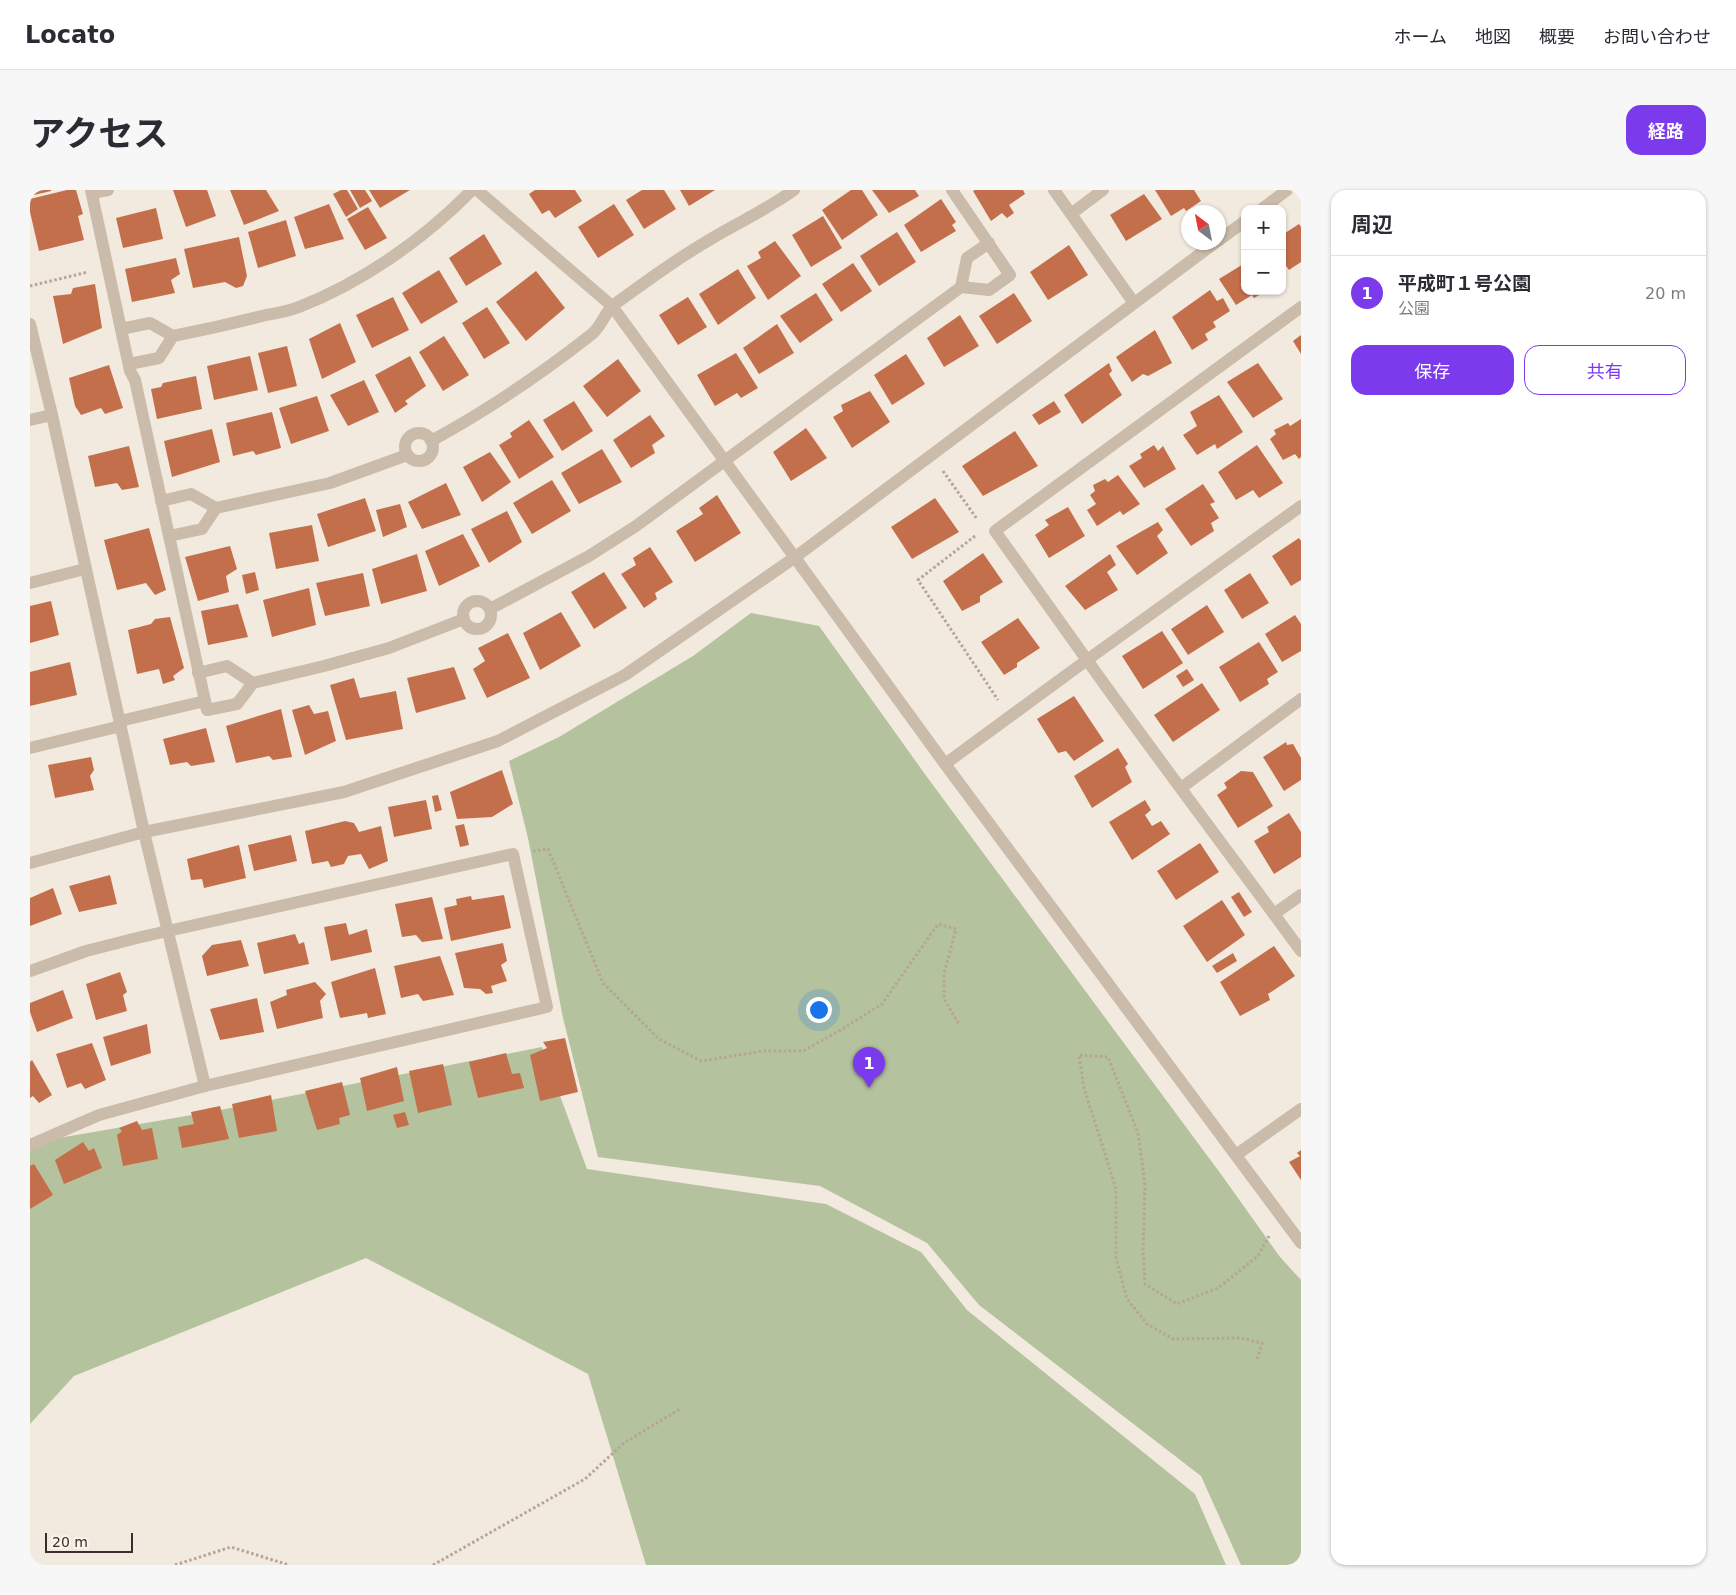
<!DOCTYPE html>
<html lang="ja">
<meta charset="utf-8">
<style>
body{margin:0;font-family:"DejaVu Sans","Noto Sans JP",sans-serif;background:#f7f7f7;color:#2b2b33}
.controls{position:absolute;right:15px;top:15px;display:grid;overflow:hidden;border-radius:10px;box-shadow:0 1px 4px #0004}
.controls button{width:45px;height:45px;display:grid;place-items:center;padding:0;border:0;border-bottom:1px solid #e1e1e2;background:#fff;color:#2b2b33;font:25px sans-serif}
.compass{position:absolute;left:1151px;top:15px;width:45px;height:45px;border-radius:50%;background:#fff;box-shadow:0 1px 4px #0004;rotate:328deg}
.scale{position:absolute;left:15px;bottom:12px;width:88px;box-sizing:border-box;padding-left:5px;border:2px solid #382f2a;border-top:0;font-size:14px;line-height:18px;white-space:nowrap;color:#382f2a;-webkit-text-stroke:4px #faf4eb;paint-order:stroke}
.you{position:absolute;left:788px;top:819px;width:18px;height:18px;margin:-12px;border:4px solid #fff;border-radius:50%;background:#1a73e8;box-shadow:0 0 0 8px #1a73e833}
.badge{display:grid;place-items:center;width:32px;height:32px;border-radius:50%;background:#7c3aed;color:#fff;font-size:16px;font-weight:700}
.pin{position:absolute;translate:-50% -41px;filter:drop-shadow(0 1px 2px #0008)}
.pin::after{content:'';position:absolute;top:26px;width:18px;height:15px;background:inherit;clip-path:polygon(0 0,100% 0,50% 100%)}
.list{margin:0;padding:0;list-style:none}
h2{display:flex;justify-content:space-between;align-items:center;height:65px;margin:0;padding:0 20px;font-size:21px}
h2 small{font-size:16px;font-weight:400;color:#7c7c81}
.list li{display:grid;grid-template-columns:32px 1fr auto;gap:15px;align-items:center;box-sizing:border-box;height:75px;padding:0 20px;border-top:1px solid #e1e1e2}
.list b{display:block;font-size:19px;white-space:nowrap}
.list p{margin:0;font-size:16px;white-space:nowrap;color:#7c7c81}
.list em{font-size:16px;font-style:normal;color:#7c7c81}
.actions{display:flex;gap:10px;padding:15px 20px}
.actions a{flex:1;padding:11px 0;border:1px solid #7c3aed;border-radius:15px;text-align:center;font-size:18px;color:#7c3aed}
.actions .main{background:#7c3aed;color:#fff}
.map{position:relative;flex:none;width:1271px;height:1375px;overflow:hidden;border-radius:15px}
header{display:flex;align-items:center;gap:30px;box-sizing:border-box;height:70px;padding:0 25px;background:#fff;border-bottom:1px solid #e1e1e2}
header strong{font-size:24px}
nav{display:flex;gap:28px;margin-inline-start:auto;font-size:18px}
.intro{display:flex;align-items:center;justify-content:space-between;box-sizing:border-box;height:120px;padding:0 30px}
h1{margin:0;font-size:35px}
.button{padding:12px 22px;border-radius:15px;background:#7c3aed;color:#fff;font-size:18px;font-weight:700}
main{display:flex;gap:30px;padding:0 30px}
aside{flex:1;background:#fff;border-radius:15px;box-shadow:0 1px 4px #0004}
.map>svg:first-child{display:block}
.green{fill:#b4c29e}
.building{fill:#c46f4b}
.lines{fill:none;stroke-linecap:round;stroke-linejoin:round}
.path{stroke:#b7a594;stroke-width:3;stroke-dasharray:2.5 2.5;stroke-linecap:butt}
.minor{stroke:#cbbbaa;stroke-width:12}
</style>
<header>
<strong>Locato</strong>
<nav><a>ホーム</a><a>地図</a><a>概要</a><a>お問い合わせ</a></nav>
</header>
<div class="intro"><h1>アクセス</h1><a class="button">経路</a></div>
<main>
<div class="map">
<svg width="1271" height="1375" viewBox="0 0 1271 1375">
<rect width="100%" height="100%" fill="#f2eade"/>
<g class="green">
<polygon points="721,423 789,436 897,587 1193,987 1250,1067 1271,1090 1271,1375 1211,1375 1171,1286 949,1115 897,1053 790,996 568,967 533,828 498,648 479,571 529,547 663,466"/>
<polygon points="512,857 557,979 796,1014 891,1062 937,1120 1165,1304 1196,1375 616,1375 558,1184 336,1068 44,1186 0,1234 0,953 185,921"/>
</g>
<g class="building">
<polygon points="0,0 21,0 21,1 0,6"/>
<polygon points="37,0 46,0 53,24 48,26 54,50 9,61 0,22 0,9"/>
<polygon points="143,0 177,0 186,26 156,37"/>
<polygon points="200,0 236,0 249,21 214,35"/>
<polygon points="311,0 317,0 328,19 316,27 303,4"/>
<polygon points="320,0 335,0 342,11 330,18"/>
<polygon points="339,0 380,0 350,18"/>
<polygon points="505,0 545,0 552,11 525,28 519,20 512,24 499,4"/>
<polygon points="612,0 634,0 646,19 614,39 596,10"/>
<polygon points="650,0 685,0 659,16"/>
<polygon points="821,0 832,0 848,25 812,50 792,20"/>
<polygon points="842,0 885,0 889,6 859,23"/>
<polygon points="945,0 993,0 995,4 979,15 984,23 977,28 972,23 961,31 943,1"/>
<polygon points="1125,0 1164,0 1171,11 1156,21 1154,18 1141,26"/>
<polygon points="1114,4 1132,29 1096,51 1080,25"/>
<polygon points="911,9 926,32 922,35 926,41 891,62 874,35"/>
<polygon points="299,14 314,49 275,59 264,27"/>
<polygon points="584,14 604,45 568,68 548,37"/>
<polygon points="338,17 357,48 335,60 317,29"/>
<polygon points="126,18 133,49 93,58 86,28"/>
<polygon points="793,26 812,58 781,77 762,45"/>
<polygon points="256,30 266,66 228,78 218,42"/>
<polygon points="1269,34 1271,37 1271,72 1259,80 1252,70 1252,45"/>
<polygon points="867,42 886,72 849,96 830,66"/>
<polygon points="454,44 472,74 436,96 419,68"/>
<polygon points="209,47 217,86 213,96 206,98 195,92 163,98 154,59"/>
<polygon points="745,51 771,86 738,110 717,76 731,68 728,62"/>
<polygon points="1039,55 1058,85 1018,110 1000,82"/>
<polygon points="146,68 150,84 141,90 145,103 102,112 95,79"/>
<polygon points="823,73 842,101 811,122 792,94"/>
<polygon points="1215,73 1215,101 1236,101 1224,108 1222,105 1206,115 1189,89"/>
<polygon points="708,79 726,108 688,135 669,104"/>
<polygon points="409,80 428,112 391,134 372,103"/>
<polygon points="506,81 535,118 496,151 466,112"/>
<polygon points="65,94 72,138 33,154 23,106 41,104 43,98"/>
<polygon points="1180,100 1187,111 1193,108 1200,121 1183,132 1186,137 1175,144 1178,150 1162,160 1142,127"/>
<polygon points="786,103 803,130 770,153 750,126"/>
<polygon points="984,103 1002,131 967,154 949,126"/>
<polygon points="363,107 379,140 342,158 326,125"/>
<polygon points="658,107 677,137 648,155 629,125"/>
<polygon points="457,117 480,153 454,169 432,133"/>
<polygon points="930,125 949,156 914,177 897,148"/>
<polygon points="310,133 326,172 292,189 279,149"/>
<polygon points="747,134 764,163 729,184 713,158"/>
<polygon points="1125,140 1142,173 1118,186 1113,184 1102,192 1086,167"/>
<polygon points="1271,145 1271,164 1263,151"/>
<polygon points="414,146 439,185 413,201 389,162"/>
<polygon points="257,156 267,196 238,203 228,163"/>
<polygon points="706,163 728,198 711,208 707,203 685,216 667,185"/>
<polygon points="876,164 895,194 862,215 844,185"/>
<polygon points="220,166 228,200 184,210 177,176"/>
<polygon points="380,166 396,196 375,211 378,214 365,223 345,185"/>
<polygon points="588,169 611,201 577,227 553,196"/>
<polygon points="1079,173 1082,181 1079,184 1092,205 1052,234 1034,205"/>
<polygon points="1228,173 1253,209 1223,228 1197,192"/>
<polygon points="79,175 93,218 75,224 71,218 51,225 45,216 39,188"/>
<polygon points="166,186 172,219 127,229 121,199 131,197 133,193"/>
<polygon points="334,190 349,222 318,236 300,205"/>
<polygon points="840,201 860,232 822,258 803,227 813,221 811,215"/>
<polygon points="1189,205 1213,242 1187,259 1185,254 1167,265 1153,245 1167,236 1160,222"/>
<polygon points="287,206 299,241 261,254 249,218"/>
<polygon points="544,211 563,241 532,261 513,230"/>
<polygon points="1024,211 1031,222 1009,235 1002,225"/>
<polygon points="242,222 251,258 226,265 223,261 203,266 196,233"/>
<polygon points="620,225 635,246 622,255 625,263 601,278 583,250"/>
<polygon points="1271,229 1271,267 1269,269 1265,264 1253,270 1240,249 1246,244 1244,240 1258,233 1260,236"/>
<polygon points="499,230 524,267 489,289 469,255 482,247 480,243"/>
<polygon points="776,238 797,268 761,291 743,262"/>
<polygon points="182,239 190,272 142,287 134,251"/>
<polygon points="985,241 1008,276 953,306 932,276"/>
<polygon points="1124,255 1128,261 1133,256 1146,279 1114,298 1099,276 1112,268 1110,264"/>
<polygon points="1227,255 1253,293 1229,308 1223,300 1206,310 1188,282"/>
<polygon points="99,256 109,297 92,300 87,293 65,297 58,266"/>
<polygon points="572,259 592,292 549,314 531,283"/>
<polygon points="460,262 481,292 452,312 433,277"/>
<polygon points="1088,285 1110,314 1093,325 1090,321 1067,336 1057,320 1066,314 1060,305 1065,301 1063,295 1075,289 1078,292"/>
<polygon points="522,290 541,321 502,344 483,313"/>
<polygon points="416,293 431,325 392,339 378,312"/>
<polygon points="1173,294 1185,312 1180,314 1189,328 1181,333 1184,341 1161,356 1135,319"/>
<polygon points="687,305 711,343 665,372 646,341 673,324 669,318"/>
<polygon points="335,308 346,341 298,357 287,324"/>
<polygon points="905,308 929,342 882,369 861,337"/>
<polygon points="370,314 377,337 353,347 346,320"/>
<polygon points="1038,317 1055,346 1019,368 1005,345 1019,335 1015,330"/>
<polygon points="477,321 492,352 459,373 441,339"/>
<polygon points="1128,332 1133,340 1127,346 1138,363 1107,385 1086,356"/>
<polygon points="282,335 289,371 246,379 239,343"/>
<polygon points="119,338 136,400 125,405 116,393 87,400 74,350"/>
<polygon points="433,344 450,376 409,396 395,361"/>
<polygon points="1269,348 1271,351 1271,390 1261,396 1242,366"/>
<polygon points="200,356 207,379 196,386 199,402 168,411 155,367"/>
<polygon points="620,357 643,392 625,403 627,409 614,418 591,384 606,375 603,368"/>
<polygon points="953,363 973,392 950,406 950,412 932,421 913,391"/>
<polygon points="387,364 397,401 351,414 342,379"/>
<polygon points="1080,364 1086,375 1077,382 1088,400 1055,420 1035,396"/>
<polygon points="225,382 229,400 216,404 212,385"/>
<polygon points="574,382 597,418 564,439 541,402"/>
<polygon points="333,383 340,416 295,426 286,393"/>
<polygon points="1220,383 1239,413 1212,429 1194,400"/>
<polygon points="279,398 286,435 242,447 233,410"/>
<polygon points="21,411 29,445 0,453 0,416"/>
<polygon points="208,414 218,447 178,455 171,421"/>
<polygon points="1177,415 1194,442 1158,465 1141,439"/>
<polygon points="531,422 551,456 510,480 493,443"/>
<polygon points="1265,425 1271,434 1271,461 1252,472 1235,444"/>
<polygon points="140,427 154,478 143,486 145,490 133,494 129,479 107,484 98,440 121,434 125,429"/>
<polygon points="988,428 1010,458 987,473 987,477 974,485 951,452"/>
<polygon points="1132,441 1153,473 1113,499 1092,466"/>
<polygon points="478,443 500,488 457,508 443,479 455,471 448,458"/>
<polygon points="1229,452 1248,482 1237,489 1239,494 1210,512 1189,477"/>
<polygon points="40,472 47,505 0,516 0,482"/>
<polygon points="424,477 436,509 386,523 377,488"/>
<polygon points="1157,479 1164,490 1153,497 1146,486"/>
<polygon points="324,488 330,508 366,501 373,539 316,550 300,495"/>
<polygon points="1172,493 1190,520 1143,552 1124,525"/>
<polygon points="1044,506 1074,551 1044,571 1036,561 1028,563 1007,529"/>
<polygon points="279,515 284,524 298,521 306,551 275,565 262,520"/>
<polygon points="251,519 262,567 243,570 239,566 206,573 196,536"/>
<polygon points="176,538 185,572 161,576 157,572 140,575 133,549"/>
<polygon points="1256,552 1257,555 1263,554 1271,568 1271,590 1254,601 1233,567"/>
<polygon points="1088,558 1098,574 1095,577 1102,592 1062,618 1044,586"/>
<polygon points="61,567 64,580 60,586 64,600 25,608 18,575"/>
<polygon points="472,580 483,614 462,627 427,629 420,602"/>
<polygon points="1211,581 1223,582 1243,616 1208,638 1187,605 1197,598 1194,593"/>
<polygon points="408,605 412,620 405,622 402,606"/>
<polygon points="396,610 402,639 364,647 358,617"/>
<polygon points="1115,610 1121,620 1115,625 1122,636 1131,631 1140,644 1102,670 1079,632"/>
<polygon points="1259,623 1271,642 1271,667 1244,684 1224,651 1239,642 1237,637"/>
<polygon points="315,631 324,633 329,642 351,636 358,671 339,679 331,664 318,666 314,674 301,677 298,671 282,674 275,641"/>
<polygon points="434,634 439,655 430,657 425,636"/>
<polygon points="261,645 267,671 224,681 218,655"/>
<polygon points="1170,653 1189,682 1146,710 1127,681"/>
<polygon points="209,655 216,688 174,698 172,689 161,690 157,669"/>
<polygon points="80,685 87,714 49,722 39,696"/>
<polygon points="23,698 32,724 0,736 0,708"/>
<polygon points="1209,702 1222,722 1214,727 1201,707"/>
<polygon points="474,705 481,738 421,751 414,718 427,715 426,709 441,706 442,710"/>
<polygon points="402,707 413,749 392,752 386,745 372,747 365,714"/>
<polygon points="1192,710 1215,745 1177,772 1153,736"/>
<polygon points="316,733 319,745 337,739 342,762 301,771 294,737"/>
<polygon points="265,744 269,754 274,752 279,774 234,784 227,753"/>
<polygon points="211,750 219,776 177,786 172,766 182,755"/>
<polygon points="473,753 477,771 471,775 477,791 461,796 463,803 456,804 450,799 434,798 425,763"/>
<polygon points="1244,756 1265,786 1238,804 1240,810 1210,826 1190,792"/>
<polygon points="1203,763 1207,771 1187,783 1182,776"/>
<polygon points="410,766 424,805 393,811 388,804 371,808 364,776"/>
<polygon points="345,778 356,824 338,828 337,823 310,828 301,792"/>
<polygon points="90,782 97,802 93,805 97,821 66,830 56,794"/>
<polygon points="285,792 296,804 290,811 293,828 247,839 240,812 257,805 256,800"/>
<polygon points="33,800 43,828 7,842 0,822 0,813"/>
<polygon points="227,808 234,842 190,850 180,819"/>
<polygon points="117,834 121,863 81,876 73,847"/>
<polygon points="535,848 548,902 510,911 500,865 517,858 513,852"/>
<polygon points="62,853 76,890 55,899 51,893 37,898 26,864"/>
<polygon points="476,863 482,884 490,883 494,898 448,908 439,872"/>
<polygon points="2,870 22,905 9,913 3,906 0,908 0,872"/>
<polygon points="413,874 422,915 388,923 379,881"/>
<polygon points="367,877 374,911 337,921 330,888"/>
<polygon points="312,892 320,925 309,928 310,934 287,940 275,901"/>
<polygon points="241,905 247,941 209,948 202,914"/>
<polygon points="190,916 199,949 152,958 148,937 164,934 161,922"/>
<polygon points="375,922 379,935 367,938 363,925"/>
<polygon points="107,931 112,940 122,938 128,969 93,976 87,945 92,941 89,938"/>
<polygon points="53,952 59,961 64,958 72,978 34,994 25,970"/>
<polygon points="1271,960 1271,990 1259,972 1270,966 1267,963"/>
<polygon points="4,974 23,1005 0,1019 0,976"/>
</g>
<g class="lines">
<g class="path">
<polyline points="0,96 58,82"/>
<polyline points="913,281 947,329"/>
<polyline points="945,346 888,390 968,510"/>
<polyline points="503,661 518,659 573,793 629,849 671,871 734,861 773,861 809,841 852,814 908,734 926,739 914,784 914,809 929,834"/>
<polyline points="1227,1169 1232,1153 1210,1148 1143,1149 1117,1134 1097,1109 1086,1068 1086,999 1054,898 1049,865 1078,867 1108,943 1115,994 1113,1061 1115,1094 1147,1114 1188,1098 1228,1066 1239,1046"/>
<polyline points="145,1375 201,1357 259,1375"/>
<polyline points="403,1375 555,1289 594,1253 650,1219"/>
</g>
<g class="minor">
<polyline points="61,0 100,181 105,190 177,520 207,514 223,493 294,476 359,458 434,429"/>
<polyline points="447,0 582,116 915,574 1271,1053"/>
<polyline points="922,0 980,85 959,100 931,97 937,68 959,53"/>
<polyline points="1024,0 1104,113"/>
<polyline points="62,3 78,0"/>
<polyline points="1232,19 1257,0"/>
<polyline points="1041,24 1073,0"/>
<polyline points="1188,51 1215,31"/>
<polyline points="1271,117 965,341 1057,470 1271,316"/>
<polyline points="0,134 22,225 114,642 175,896"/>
<path d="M91 139 120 133 143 146C174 140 205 133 236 125 247 123 259 121 269 117 333 92 394 49 442 0"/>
<polyline points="99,174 129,168 143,146"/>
<polyline points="0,230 22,225"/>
<circle cx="389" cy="257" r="14"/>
<path d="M401 251C458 220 511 184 562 144 572 136 575 121 585 114 618 90 651 66 686 46 712 31 739 18 764 0"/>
<polyline points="131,311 161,304 186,318 300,293 377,265"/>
<polyline points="139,346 172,339 186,318"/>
<polyline points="0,393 55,379"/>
<circle cx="447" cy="425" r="14"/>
<polyline points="460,419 559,366 606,336 931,97"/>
<polyline points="168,483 197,476 223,493"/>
<polyline points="90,531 175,511"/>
<polyline points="0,558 91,536"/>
<path d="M915 574 1057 470C1127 568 1200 664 1271 761"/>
<polyline points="1151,598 1271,509"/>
<polyline points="0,673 114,642 314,602 468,551 595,485 764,368 1186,52"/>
<polyline points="1244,724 1271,705"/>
<polyline points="0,781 56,761 111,747 483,664 517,817 175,896 69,925 0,955"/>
<polyline points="1206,965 1271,919"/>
</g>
</g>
</svg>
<div class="controls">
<button>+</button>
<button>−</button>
</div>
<svg class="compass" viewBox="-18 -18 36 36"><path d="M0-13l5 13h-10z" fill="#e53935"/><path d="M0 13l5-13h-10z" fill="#7c7c81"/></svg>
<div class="scale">20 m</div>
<div class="you"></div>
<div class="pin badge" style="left:839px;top:898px">1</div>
</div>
<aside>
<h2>周辺<small></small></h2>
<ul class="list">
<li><span class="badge">1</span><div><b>平成町１号公園</b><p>公園</p></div><em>20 m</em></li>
</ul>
<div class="actions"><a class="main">保存</a><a>共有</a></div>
</aside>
</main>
